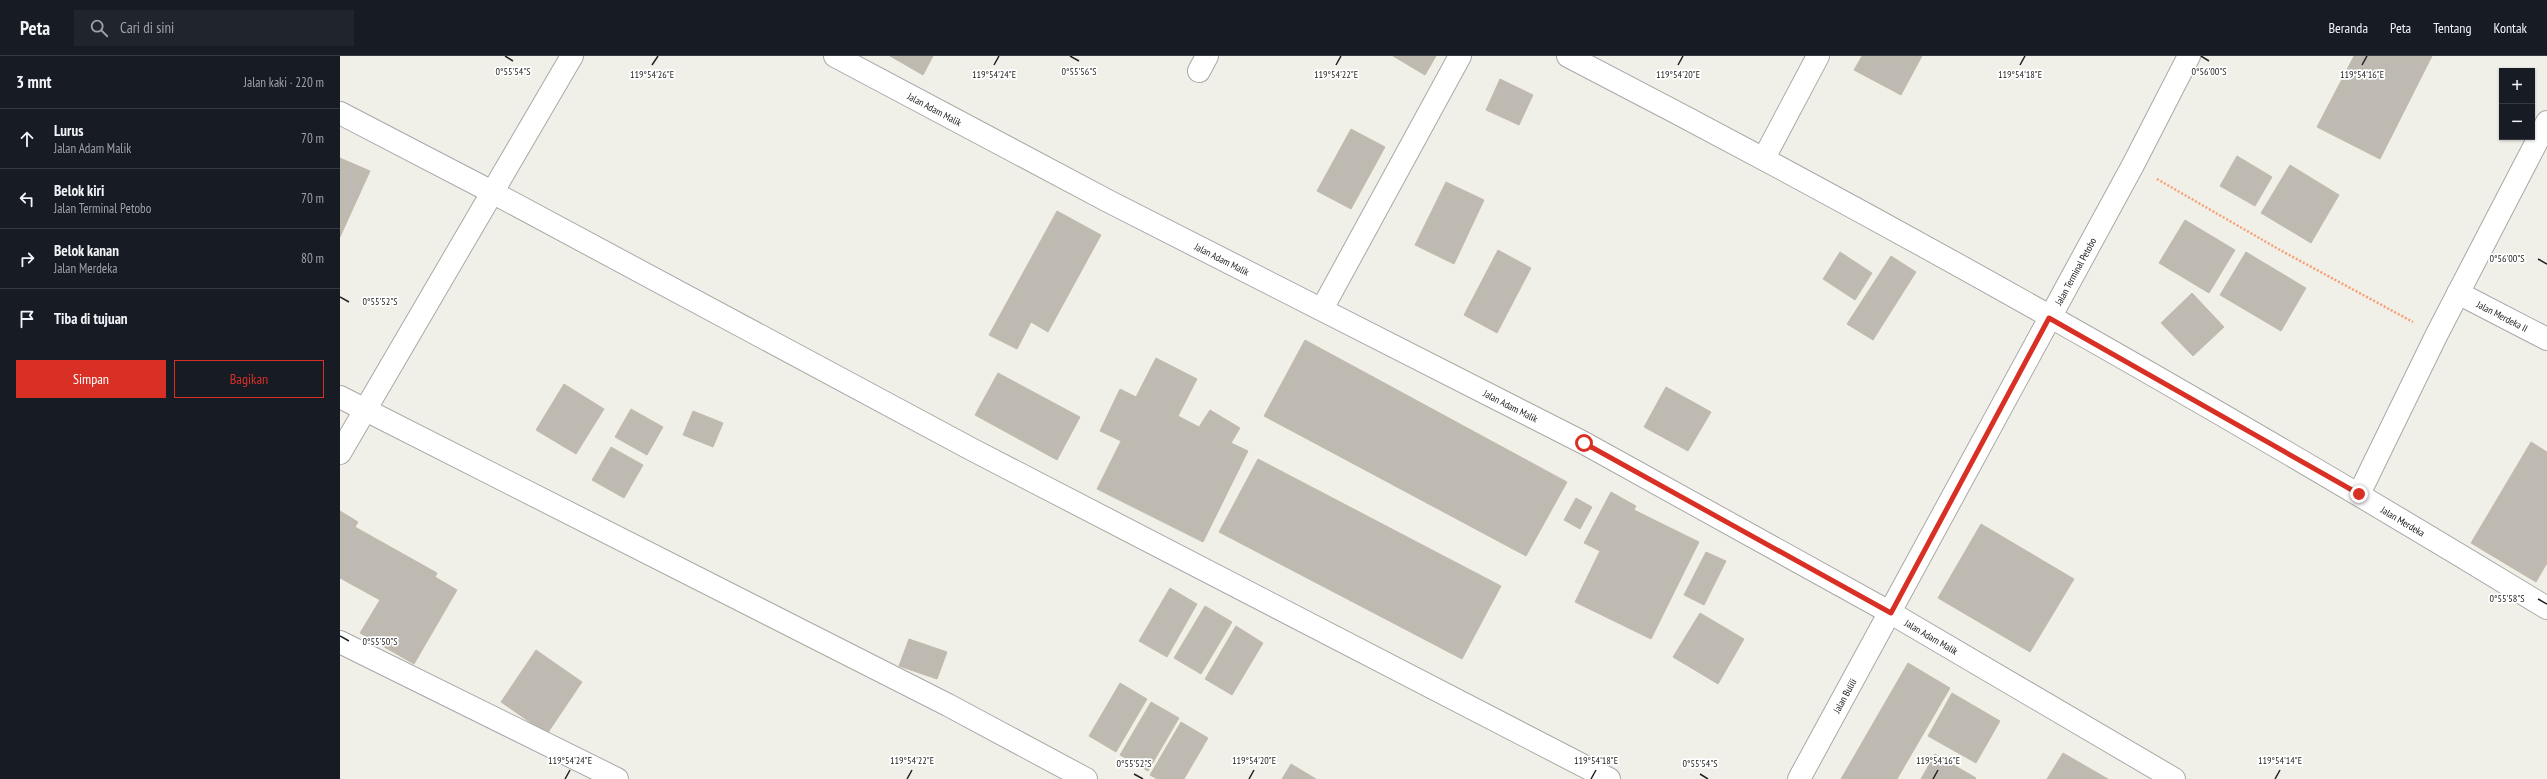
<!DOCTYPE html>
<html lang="id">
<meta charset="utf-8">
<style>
body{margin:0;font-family:"PT Sans Narrow",sans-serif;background:#20242c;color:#f1f3f6}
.controls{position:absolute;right:12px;top:12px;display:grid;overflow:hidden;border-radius:0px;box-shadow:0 1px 3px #0004}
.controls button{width:36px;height:36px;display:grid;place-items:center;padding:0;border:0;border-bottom:1px solid #363941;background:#171b24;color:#f1f3f6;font:20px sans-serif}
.stop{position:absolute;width:12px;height:12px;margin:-9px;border:3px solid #d93025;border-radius:50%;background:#fff}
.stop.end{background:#d93025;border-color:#fff;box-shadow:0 1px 4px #0008}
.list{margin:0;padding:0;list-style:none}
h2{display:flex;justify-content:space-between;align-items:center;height:52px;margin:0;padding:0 16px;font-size:17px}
h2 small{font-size:13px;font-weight:400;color:#9ea1a6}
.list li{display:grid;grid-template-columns:26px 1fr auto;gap:12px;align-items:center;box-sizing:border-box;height:60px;padding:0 16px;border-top:1px solid #363941}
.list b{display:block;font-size:15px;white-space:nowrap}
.list p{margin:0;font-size:13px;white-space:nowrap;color:#9ea1a6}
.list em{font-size:13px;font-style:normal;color:#9ea1a6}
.actions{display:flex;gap:8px;padding:12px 16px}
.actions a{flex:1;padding:9px 0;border:1px solid #d93025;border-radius:0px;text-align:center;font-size:14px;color:#d93025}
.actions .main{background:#d93025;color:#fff}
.icon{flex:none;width:22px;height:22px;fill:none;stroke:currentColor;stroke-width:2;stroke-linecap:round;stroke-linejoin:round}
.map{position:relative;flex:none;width:2207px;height:723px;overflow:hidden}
header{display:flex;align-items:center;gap:24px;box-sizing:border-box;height:56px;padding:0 20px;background:#171b24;border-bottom:1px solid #363941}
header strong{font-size:19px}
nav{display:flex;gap:22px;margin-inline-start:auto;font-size:14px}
.search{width:280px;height:36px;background:#20242c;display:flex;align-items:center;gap:10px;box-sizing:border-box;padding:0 14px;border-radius:0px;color:#9ea1a6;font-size:15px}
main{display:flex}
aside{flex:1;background:#171b24}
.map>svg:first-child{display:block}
.building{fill:#bebab1;stroke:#c3bbaa}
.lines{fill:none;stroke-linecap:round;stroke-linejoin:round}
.minor-casing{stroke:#a8a8a8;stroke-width:24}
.path{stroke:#f99d71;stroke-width:2.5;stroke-dasharray:2 2;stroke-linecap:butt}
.minor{stroke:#fff;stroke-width:22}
.route{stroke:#d93025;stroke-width:5}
.ticks{fill:none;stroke:#212121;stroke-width:1.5}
.labels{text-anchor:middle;stroke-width:3.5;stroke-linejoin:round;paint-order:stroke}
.street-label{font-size:10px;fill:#212121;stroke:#fff}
.ticks-label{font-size:10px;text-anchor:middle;fill:#212121;stroke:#fff;stroke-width:3.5;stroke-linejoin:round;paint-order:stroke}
</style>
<header>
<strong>Peta</strong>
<div class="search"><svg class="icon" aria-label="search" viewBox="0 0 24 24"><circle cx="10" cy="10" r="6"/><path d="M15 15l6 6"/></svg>Cari di sini</div>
<nav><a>Beranda</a><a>Peta</a><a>Tentang</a><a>Kontak</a></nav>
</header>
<main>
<aside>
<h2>3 mnt<small>Jalan kaki · 220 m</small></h2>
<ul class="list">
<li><svg class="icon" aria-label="ahead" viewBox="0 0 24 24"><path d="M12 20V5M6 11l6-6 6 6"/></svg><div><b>Lurus</b><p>Jalan Adam Malik</p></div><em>70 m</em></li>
<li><svg class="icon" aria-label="left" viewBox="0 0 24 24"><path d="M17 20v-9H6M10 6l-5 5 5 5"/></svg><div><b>Belok kiri</b><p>Jalan Terminal Petobo</p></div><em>70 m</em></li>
<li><svg class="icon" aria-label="right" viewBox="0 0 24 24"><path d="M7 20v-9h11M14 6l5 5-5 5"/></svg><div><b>Belok kanan</b><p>Jalan Merdeka</p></div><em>80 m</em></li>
<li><svg class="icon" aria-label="arrive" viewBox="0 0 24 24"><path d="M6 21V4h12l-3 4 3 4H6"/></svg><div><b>Tiba di tujuan</b></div></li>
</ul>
<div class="actions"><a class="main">Simpan</a><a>Bagikan</a></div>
</aside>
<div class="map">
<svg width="2207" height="723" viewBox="0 0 2207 723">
<rect width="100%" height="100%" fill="#f1f0e8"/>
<g class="building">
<polygon points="550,0 593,0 583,19"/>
<polygon points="1053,0 1096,0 1085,19"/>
<polygon points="1522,0 1582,0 1561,39 1514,14"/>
<polygon points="2014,0 2092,0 2040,103 1977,71"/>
<polygon points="1160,23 1193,39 1179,69 1146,54"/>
<polygon points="1011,73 1045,91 1011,153 977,135"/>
<polygon points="1897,100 1932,121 1915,150 1880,130"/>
<polygon points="0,102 30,115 0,181"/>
<polygon points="1950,109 1999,139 1971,187 1921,157"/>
<polygon points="1106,126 1144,144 1114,208 1075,189"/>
<polygon points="717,155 761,179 708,276 691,266 677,293 649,279"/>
<polygon points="1845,164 1895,194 1869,237 1819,207"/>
<polygon points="1158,194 1191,212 1157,277 1124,259"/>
<polygon points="1500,196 1532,217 1515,244 1483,223"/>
<polygon points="1906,196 1966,232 1941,275 1880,239"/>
<polygon points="1551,200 1576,216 1533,284 1507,268"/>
<polygon points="1852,237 1884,271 1853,300 1821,267"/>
<polygon points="965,284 1227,426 1186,500 924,360"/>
<polygon points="816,302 857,323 838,360 859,371 870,354 900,372 891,387 908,395 863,486 757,433 781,385 760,375 780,333 796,341"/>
<polygon points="658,317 740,361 717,404 635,359"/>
<polygon points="224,328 264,353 236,398 196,374"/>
<polygon points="1326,331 1371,356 1348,395 1304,371"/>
<polygon points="291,353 323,371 307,399 275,381"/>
<polygon points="353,355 383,367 373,391 343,379"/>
<polygon points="2191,386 2207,396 2207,507 2196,526 2131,487"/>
<polygon points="271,391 303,409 284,442 252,424"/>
<polygon points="918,403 1161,530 1122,603 879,476"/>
<polygon points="1271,436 1296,450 1294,454 1359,486 1311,583 1235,546 1260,495 1244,487"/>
<polygon points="1236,442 1252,451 1240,473 1224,464"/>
<polygon points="0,455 18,466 15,471 97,517 95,521 117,534 74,608 20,577 40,544 0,522"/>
<polygon points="1641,468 1734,523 1690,596 1598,542"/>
<polygon points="1366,496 1386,505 1364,549 1344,539"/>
<polygon points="830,532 857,548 827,601 799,585"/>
<polygon points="865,550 892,566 861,618 834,602"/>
<polygon points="1360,557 1404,583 1378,628 1333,601"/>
<polygon points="896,570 923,587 892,639 865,623"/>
<polygon points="569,583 607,596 597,623 559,610"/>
<polygon points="196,594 242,626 207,678 161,646"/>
<polygon points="1568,607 1610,632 1557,723 1501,723"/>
<polygon points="780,627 807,643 776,696 749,680"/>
<polygon points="1612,637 1660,665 1636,707 1588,680"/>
<polygon points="811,646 839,662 808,715 780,699"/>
<polygon points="841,666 868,682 844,723 817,723 810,719"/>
<polygon points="1723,697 1768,723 1707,723"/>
<polygon points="1595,698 1636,722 1635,723 1581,723"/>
<polygon points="951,708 976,723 942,723"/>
</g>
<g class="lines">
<defs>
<g id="minor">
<path id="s1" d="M495 0 768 145 1244 387 1551 557 1834 723"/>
<path id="s2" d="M1228 0C1561 172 1887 357 2207 552"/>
<polyline points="859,15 867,0"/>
<polyline points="0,57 152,136 633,394 1269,723"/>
<polyline points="1424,102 1478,0"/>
<path id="s3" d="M2118 237 2207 283"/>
<polyline points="982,253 1120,0"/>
<polyline points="0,341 608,649 746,723"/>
<polyline points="0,397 232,0"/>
<polyline points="2019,438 2097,278 2207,66"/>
<polyline points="0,586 277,723"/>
<path id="s4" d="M1459 723 1793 109 1849 0"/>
</g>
</defs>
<use href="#minor" class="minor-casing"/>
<polyline class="path" points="1817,123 1940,194 2073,266"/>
<use href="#minor" class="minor"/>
</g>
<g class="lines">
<polyline class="route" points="1244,387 1551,557 1709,262 2019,438"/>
</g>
<path class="ticks" d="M165 0 173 5M730 0 739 5M1861 0 1869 5M312 9 318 0M654 9 659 0M996 9 1001 0M1338 9 1343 0M1680 9 1685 0M2022 9 2027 0M2198 203 2207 208M0 241 9 246M2198 543 2207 548M0 580 9 585M794 718 803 723M1360 718 1368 723M225 723 230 714M567 723 572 714M909 723 914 714M1251 723 1256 714M1593 723 1598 714M1935 723 1940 714"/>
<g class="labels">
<g class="street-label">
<text dy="4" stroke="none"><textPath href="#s1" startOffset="113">Jalan Adam Malik</textPath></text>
<text dy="4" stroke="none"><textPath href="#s1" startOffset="437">Jalan Adam Malik</textPath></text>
<text dy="4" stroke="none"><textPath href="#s4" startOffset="578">Jalan Terminal Petobo</textPath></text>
<text dy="4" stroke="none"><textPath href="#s3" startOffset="50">Jalan Merdeka II</textPath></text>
<text dy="4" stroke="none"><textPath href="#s1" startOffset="761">Jalan Adam Malik</textPath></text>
<text dy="4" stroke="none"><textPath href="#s2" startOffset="956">Jalan Merdeka</textPath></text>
<text dy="4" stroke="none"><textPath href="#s1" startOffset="1241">Jalan Adam Malik</textPath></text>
<text dy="4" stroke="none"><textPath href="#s4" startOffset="95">Jalan Bulili</textPath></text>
</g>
</g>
<g class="ticks-label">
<text x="173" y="19">0°55'54"S</text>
<text x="739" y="19">0°55'56"S</text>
<text x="1869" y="19">0°56'00"S</text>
<text x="312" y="22">119°54'26"E</text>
<text x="2022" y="22">119°54'16"E</text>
<text x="654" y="22">119°54'24"E</text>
<text x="996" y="22">119°54'22"E</text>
<text x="1338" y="22">119°54'20"E</text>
<text x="1680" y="22">119°54'18"E</text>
<text x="2167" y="206">0°56'00"S</text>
<text x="40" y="249">0°55'52"S</text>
<text x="2167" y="546">0°55'58"S</text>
<text x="40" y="589">0°55'50"S</text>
<text x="230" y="708">119°54'24"E</text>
<text x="572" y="708">119°54'22"E</text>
<text x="914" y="708">119°54'20"E</text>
<text x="1256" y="708">119°54'18"E</text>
<text x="1598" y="708">119°54'16"E</text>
<text x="1940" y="708">119°54'14"E</text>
<text x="794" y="711">0°55'52"S</text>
<text x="1360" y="711">0°55'54"S</text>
</g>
</svg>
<div class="controls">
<button>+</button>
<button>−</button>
</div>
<div class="stop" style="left:1244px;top:387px"></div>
<div class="stop end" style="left:2019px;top:438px"></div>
</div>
</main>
